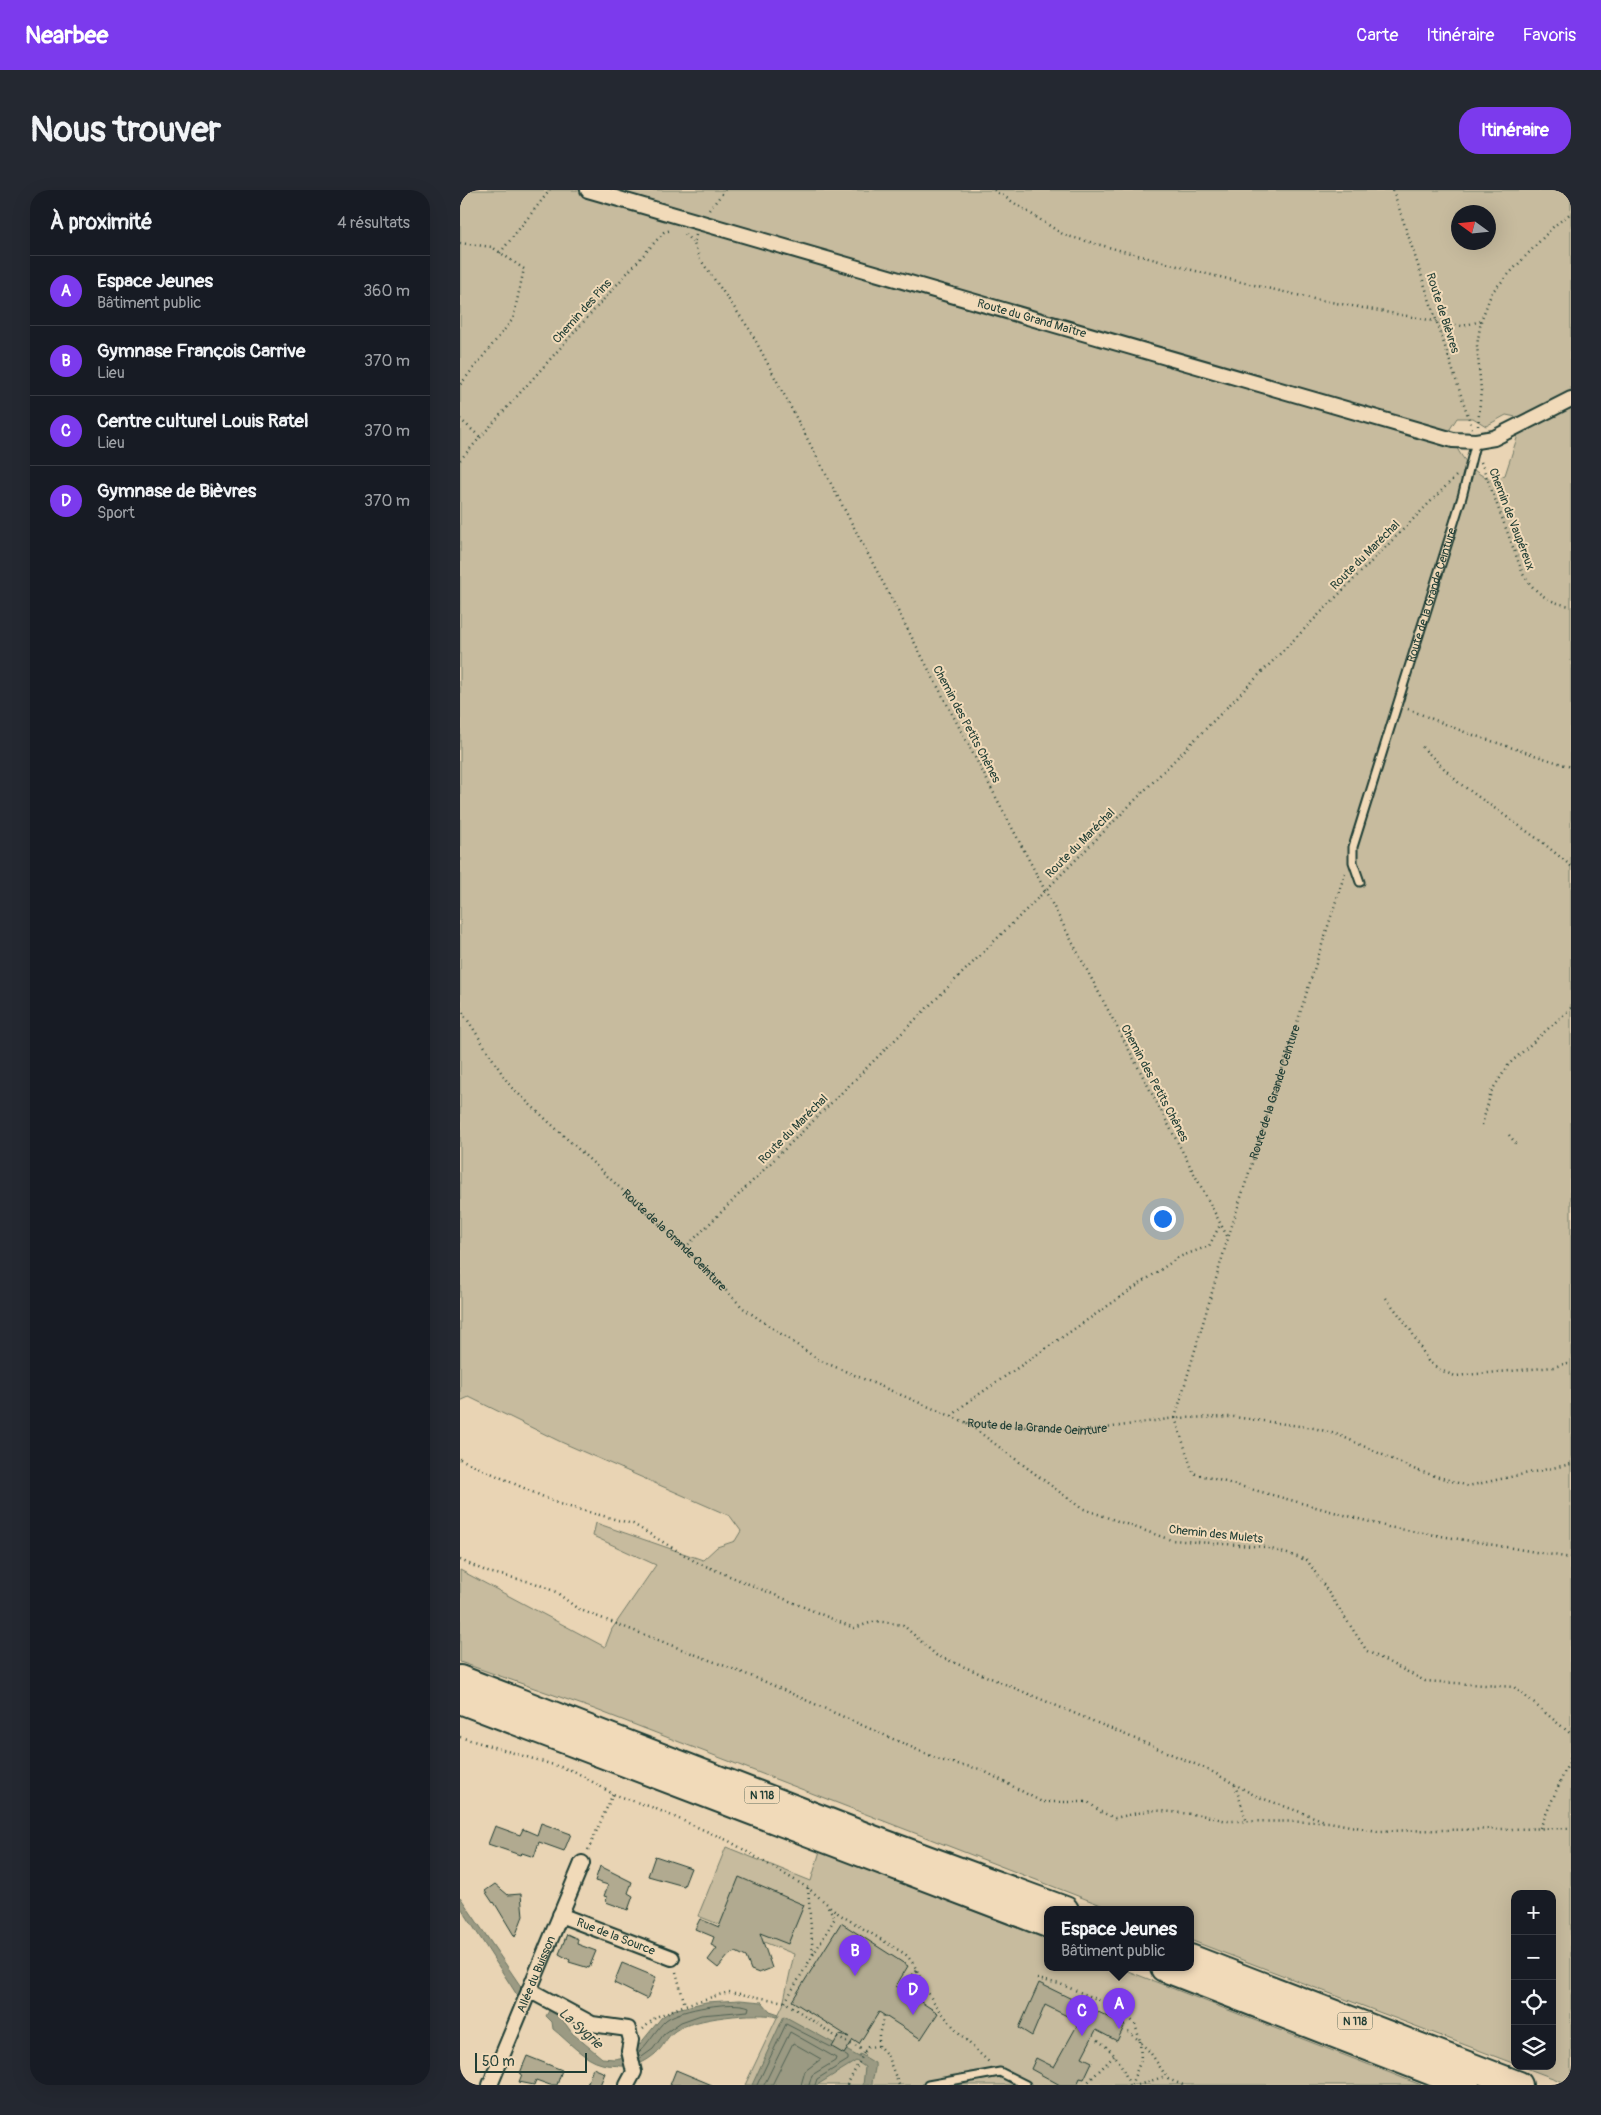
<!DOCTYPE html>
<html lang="fr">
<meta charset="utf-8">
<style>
body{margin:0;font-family:Pangolin,sans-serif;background:#242831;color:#f1f3f6}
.controls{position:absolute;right:15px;bottom:15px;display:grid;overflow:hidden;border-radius:10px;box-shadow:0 5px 20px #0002}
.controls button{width:45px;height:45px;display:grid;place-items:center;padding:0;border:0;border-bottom:1px solid #363941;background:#171b24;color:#f1f3f6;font:25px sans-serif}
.compass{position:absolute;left:991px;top:15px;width:45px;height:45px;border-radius:50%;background:#171b24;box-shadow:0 5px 20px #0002;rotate:285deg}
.scale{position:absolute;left:15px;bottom:12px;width:112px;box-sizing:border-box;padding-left:5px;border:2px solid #1f3d34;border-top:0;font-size:14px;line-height:18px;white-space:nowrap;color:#1f3d34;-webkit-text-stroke:4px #f1dab9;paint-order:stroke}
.you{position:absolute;left:702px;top:1028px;width:18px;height:18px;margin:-12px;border:4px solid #fff;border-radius:50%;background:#1a73e8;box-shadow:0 0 0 8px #1a73e833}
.badge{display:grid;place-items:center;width:32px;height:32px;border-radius:50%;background:#7c3aed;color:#fff;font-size:16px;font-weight:700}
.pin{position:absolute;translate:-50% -41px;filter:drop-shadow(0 1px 2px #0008)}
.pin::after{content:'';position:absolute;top:26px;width:18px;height:15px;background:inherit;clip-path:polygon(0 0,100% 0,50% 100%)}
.popup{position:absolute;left:584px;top:1716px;width:150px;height:65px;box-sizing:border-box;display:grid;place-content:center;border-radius:10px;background:#171b24;filter:drop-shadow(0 1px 4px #0005);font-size:16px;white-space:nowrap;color:#9ea1a6}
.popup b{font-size:19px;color:#f1f3f6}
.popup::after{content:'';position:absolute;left:50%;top:100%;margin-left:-10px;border:10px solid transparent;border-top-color:#171b24}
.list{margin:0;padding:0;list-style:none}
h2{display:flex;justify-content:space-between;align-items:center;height:65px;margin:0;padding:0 20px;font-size:21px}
h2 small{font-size:16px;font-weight:400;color:#9ea1a6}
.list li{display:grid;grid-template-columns:32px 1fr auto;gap:15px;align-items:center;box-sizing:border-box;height:70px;padding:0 20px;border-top:1px solid #363941}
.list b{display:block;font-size:19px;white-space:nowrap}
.list p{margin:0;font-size:16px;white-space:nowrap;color:#9ea1a6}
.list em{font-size:16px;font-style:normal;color:#9ea1a6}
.icon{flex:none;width:28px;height:28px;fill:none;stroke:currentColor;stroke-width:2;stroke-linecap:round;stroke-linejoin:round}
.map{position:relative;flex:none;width:1111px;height:1895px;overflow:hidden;border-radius:20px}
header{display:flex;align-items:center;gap:30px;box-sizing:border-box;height:70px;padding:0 25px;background:#7c3aed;color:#fff}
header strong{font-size:24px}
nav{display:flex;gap:28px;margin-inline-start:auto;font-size:18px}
.intro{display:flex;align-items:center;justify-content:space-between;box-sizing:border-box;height:120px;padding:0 30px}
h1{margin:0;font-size:35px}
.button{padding:12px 22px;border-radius:20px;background:#7c3aed;color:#fff;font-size:18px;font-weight:700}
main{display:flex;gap:30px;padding:0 30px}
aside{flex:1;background:#171b24;border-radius:20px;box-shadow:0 5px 20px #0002}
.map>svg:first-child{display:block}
.green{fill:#c7bb9e;stroke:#737c69;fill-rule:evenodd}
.water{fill:#9b9a83;stroke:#697563}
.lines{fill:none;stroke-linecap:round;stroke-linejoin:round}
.shore{stroke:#516254;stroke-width:1}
.building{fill:#b1aa90;stroke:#1f3d34}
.lane-casing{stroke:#1f3d34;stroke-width:11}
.street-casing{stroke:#1f3d34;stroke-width:18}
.highway-casing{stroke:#1f3d34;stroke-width:30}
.path{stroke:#1f3d34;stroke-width:2.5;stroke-dasharray:1 4;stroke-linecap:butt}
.lane{stroke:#f1dab9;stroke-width:7}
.street{stroke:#f1dab9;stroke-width:14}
.highway{stroke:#f1dab9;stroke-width:26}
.labels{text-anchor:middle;stroke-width:4;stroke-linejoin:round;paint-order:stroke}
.shield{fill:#f1dab9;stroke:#5e6c5c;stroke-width:1}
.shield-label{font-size:11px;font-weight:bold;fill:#1f3d34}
.street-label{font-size:12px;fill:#1f3d34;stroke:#f1dab9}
.water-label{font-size:14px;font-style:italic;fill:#324b40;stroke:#f1dab9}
</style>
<header>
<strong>Nearbee</strong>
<nav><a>Carte</a><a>Itinéraire</a><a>Favoris</a></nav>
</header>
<div class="intro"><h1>Nous trouver</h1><a class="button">Itinéraire</a></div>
<main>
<aside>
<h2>À proximité<small>4 résultats</small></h2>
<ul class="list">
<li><span class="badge">A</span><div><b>Espace Jeunes</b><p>Bâtiment public</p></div><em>360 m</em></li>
<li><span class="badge">B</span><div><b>Gymnase François Carrive</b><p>Lieu</p></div><em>370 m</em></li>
<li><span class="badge">C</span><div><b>Centre culturel Louis Ratel</b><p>Lieu</p></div><em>370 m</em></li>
<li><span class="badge">D</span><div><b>Gymnase de Bièvres</b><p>Sport</p></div><em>370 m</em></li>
</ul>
</aside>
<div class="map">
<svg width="1111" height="1895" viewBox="0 0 1111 1895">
<rect width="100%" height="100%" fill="#e9d4b4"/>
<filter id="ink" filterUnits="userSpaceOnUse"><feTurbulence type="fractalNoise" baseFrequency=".02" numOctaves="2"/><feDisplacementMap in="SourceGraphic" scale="10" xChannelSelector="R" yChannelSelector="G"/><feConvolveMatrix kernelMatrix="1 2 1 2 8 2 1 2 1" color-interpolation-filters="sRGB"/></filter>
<g filter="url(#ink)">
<g class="green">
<path d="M0 0H1111V1895L1061 1876H1092V1704H1055V1874L730 1750V1720H654L134 1519 0 1472V1380L145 1457 152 1439 196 1375 133 1346 136 1333 243 1370 257 1357 275 1351 281 1341 270 1326 101 1252 9 1207 0 1211ZM998 22H1028V52H998ZM1046 225 1056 227 1057 248 1045 285C1042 286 1037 289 1034 289 1013 288 993 258 990 239L997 228H1013L1026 236Z"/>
<polygon points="266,1657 351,1691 360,1661 588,1750 588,1778 660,1778 961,1895 285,1895 323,1815 334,1764 238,1726"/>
</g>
<g class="water">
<polygon points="0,1707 66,1804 64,1807 57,1805 0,1716"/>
<path d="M280 1810 302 1812 310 1821 319 1824 318 1827C297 1821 233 1828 215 1841 206 1847 203 1858 195 1864 184 1873 175 1877 161 1876 155 1875 148 1876 142 1874 124 1870 107 1850 93 1839L92 1832 86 1826 90 1819 102 1829 112 1843 142 1868 154 1869 165 1867 179 1855 202 1827 213 1820 246 1812Z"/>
<path d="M324 1826 399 1867 400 1864 415 1873C416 1881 412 1887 412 1895H403L405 1877 396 1871 357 1895H292Z"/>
</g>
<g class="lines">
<g class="shore">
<path d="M178 1863C189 1853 196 1839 206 1830 220 1819 274 1810 289 1817L288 1821 241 1825 221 1832 204 1844 193 1859 179 1869"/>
<polyline points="297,1895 326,1834 371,1857"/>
<polyline points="304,1895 330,1842 376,1868 375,1871 352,1885 349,1895"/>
<polyline points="312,1895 333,1853 361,1869 345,1881 341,1895"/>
<polyline points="355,1895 357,1889 388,1870 388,1867 385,1865"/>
</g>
</g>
<g class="building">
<polygon points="81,1633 111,1644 104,1661 79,1652 74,1667 62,1663 60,1665 28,1654 35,1636 60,1645 63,1639 77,1645"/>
<polygon points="195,1666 231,1678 224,1696 188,1686"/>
<polygon points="140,1676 172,1692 168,1703 173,1706 168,1720 146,1712 147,1707 144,1706 148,1695 135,1691"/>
<polygon points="279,1687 344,1715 328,1754 300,1743 312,1778 299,1783 291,1780 286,1767 276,1762 269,1765 258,1778 248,1770 257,1758 251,1755 254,1747 235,1739 240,1729 259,1737"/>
<polygon points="35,1694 48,1705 61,1704 63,1726 55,1747 34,1712 33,1713 25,1701"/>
<polygon points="381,1733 448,1776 436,1796 478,1823 461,1849 419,1822 399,1854 393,1850 384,1864 372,1857 379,1845 389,1847 332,1811"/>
<polygon points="107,1744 118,1749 117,1754 136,1761 129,1778 109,1772 110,1770 99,1764"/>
<polygon points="162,1773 196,1787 187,1809 154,1793"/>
<polygon points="579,1793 665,1835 657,1851 636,1840 622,1867 632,1872 624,1889 620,1888 617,1895 600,1895 571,1879 576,1868 594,1877 619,1832 585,1815 572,1846 559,1838"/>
<polygon points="67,1866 102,1880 97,1895 90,1895 76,1890 74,1895 59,1892 62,1884 60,1883"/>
<polygon points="133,1878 145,1883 140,1895 127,1895"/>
<polygon points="216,1880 252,1895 210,1895"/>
</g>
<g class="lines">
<defs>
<g id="lane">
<path id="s3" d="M900 692 893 672V657L1002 307 1016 251"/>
<polyline points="468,1895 540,1882 566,1895"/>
</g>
<g id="street">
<path id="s4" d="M128 0 993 250 1016 251 1034 248 1111 209"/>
<path id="s5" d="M100 1725 212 1768"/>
<polyline points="69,1800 132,1834 168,1839 171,1850 169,1861 174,1882 167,1895"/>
<path id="s6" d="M30 1895 122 1673"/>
</g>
<g id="highway">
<polyline points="0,1489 413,1649 605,1720"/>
<polyline points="0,1510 588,1734"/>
<polyline points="730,1768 1059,1895"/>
<polyline points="704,1778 1006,1895"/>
</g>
</defs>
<use href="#lane" class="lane-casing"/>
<use href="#street" class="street-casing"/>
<use href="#highway" class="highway-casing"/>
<g class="path">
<polyline points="534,0 604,45 747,84 854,109 1002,136 1021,131"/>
<polyline points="933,0 1012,238"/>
<polyline points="249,20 265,0"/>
<polyline points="225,44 234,54"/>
<polyline points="236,45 234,54 240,69 290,140 768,1048"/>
<polyline points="0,53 32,57 64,79 53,129 0,195"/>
<polyline points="40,63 90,0"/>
<polyline points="0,229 20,247"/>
<polyline points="1018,236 1021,200 1017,155 1021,131 1032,102 1094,36 1111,23"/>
<polyline points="0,270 204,42 212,40"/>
<path d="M1021 272 1063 384C1075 403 1089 413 1111 416"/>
<polyline points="948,519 1007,543 1111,577"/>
<polyline points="962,557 999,593 1082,652 1111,676"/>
<path id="s1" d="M0 818 50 896 225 1058 283 1118 359 1170 507 1233 625 1241 715 1228 774 1227 854 1238 879 1245 956 1280 1008 1296 1111 1274"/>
<polyline points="1022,935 1031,902 1049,874 1111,818"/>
<polyline points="1049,945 1058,956"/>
<polyline points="225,1058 584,702 996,286"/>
<polyline points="926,1108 950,1139 968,1171 980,1180 995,1186 1094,1177 1111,1172"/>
<polyline points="492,1226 505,1214 719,1067 749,1056 760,1035"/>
<path id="s2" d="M715 1228 768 1048 885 683"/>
<polyline points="715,1228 733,1283 928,1337 1111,1368"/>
<polyline points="507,1233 621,1318 711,1350 805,1357 847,1370 907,1461 965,1491 1054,1497 1111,1544"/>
<polyline points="0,1269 99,1314 173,1334 236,1372 394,1438 416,1431 443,1435 476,1465 749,1580 796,1606 865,1631"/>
<polyline points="0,1370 28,1382 75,1393 96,1402 118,1419 301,1490 480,1570 520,1579 582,1612 628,1612 641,1622 655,1628 691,1620 741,1625 767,1631 869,1632 917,1641 1111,1638"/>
<path d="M0 1547 114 1581 153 1604 194 1618 269 1651 348 1698 379 1724 445 1764C457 1775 459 1787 466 1800 483 1828 506 1851 530 1873"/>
<polyline points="775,1595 787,1632"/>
<polyline points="1080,1638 1111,1567"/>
<polyline points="128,1660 153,1604"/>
<polyline points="348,1698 353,1765"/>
<polyline points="216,1782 225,1815"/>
<polyline points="577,1789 600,1794 661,1819 675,1834 680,1851"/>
<polyline points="447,1793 457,1779"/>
<polyline points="325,1812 375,1728 367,1715"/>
<polyline points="183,1839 196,1827 225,1815 269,1802 325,1812 378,1848 405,1861 408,1857 419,1856 427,1865 439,1895"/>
<polyline points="668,1842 680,1851 681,1870 671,1895"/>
<path d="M638 1850C656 1864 662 1873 669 1895"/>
<polyline points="681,1853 690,1862 708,1889 723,1895"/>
<polyline points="419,1856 419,1845 424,1825"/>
<polyline points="387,1895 405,1861"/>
<polyline points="625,1895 655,1865"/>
<polyline points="678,1895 706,1886"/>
</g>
<use href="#lane" class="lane"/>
<use href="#street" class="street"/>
<use href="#highway" class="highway"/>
</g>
</g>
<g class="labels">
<g class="shield">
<rect x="284.5" y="1596.5" width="35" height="17" rx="4"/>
<rect x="877.5" y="1822.5" width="35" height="17" rx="4"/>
</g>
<g class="shield-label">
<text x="302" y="1609">N 118</text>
<text x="895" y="1835">N 118</text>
</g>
<g class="street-label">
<text transform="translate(122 121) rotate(-48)" y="4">Chemin des Pins</text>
<text transform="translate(983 123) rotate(72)" y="4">Route de Bièvres</text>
<text dy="4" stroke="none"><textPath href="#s4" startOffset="462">Route du Grand Maître</textPath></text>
<text transform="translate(1052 329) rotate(69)" y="4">Chemin de Vaupéreux</text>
<text transform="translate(905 365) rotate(-45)" y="4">Route du Maréchal</text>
<text dy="4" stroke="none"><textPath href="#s3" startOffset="300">Route de la Grande Ceinture</textPath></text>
<text transform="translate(507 534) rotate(62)" y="4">Chemin des Petits Chênes</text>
<text transform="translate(620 653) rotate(-45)" y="4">Route du Maréchal</text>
<text transform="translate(695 893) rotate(62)" y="4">Chemin des Petits Chênes</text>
<text dy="4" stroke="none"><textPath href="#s2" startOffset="341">Route de la Grande Ceinture</textPath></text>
<text transform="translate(333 939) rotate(-45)" y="4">Route du Maréchal</text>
<text dy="4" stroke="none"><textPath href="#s1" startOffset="318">Route de la Grande Ceinture</textPath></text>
<text dy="4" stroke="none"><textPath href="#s1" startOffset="738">Route de la Grande Ceinture</textPath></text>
<text transform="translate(756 1344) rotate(6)" y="4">Chemin des Mulets</text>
<text dy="4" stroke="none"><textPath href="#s5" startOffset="60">Rue de la Source</textPath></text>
<text dy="4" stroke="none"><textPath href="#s6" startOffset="120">Allée du Buisson</textPath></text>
</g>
<g class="water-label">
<text transform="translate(121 1838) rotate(42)" y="5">La Sygrie</text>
</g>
</g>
</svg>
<div class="controls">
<button>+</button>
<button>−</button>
<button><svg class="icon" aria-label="locate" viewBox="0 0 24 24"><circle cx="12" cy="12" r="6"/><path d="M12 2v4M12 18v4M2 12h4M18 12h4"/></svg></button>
<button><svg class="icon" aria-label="layers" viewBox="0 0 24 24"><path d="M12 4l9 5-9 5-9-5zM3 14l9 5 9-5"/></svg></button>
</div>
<svg class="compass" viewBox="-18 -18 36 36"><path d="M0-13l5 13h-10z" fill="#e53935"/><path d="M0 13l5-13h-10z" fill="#9ea1a6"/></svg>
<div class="scale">50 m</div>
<div class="you"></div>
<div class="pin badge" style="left:659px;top:1839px">A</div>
<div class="popup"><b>Espace Jeunes</b>Bâtiment public</div>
<div class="pin badge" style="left:395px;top:1786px">B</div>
<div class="pin badge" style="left:622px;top:1846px">C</div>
<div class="pin badge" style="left:453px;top:1825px">D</div>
</div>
</main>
